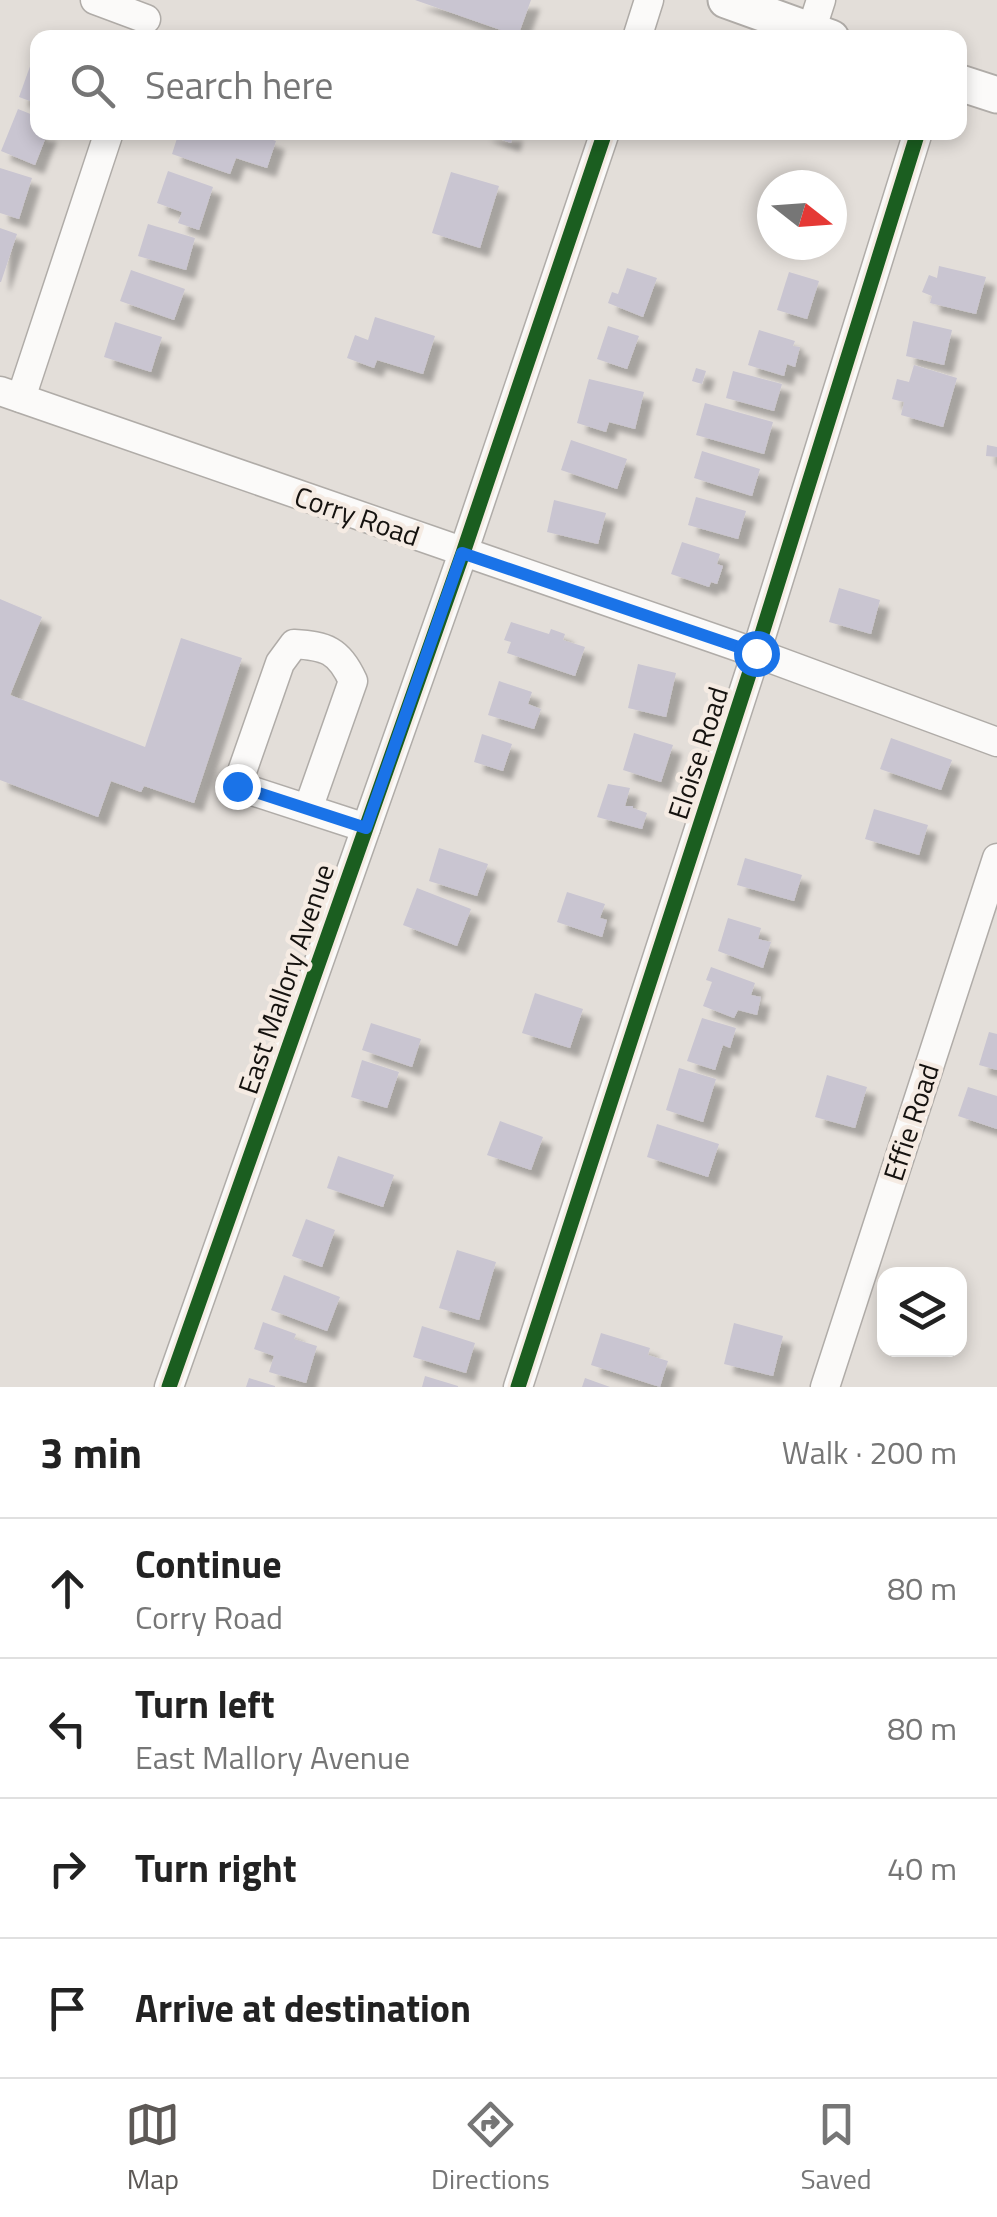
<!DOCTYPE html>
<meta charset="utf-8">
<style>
body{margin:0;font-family:"Titillium Web",sans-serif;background:#f2f2f2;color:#222}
.controls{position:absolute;right:30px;bottom:30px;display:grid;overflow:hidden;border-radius:20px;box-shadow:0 5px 15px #0003}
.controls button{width:90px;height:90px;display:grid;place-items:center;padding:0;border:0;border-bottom:2px solid #e0e0e0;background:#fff;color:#222;font:50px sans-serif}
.compass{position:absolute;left:757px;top:170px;width:90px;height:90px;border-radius:50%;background:#fff;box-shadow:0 5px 15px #0003;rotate:107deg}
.stop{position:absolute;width:30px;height:30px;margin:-22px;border:8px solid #1a73e8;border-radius:50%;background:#fff}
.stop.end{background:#1a73e8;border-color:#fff;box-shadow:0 2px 10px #0008}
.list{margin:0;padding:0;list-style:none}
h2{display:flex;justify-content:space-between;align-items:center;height:130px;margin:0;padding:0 40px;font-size:42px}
h2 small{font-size:32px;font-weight:400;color:#767676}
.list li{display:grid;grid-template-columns:65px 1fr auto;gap:30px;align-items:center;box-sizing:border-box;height:140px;padding:0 40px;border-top:2px solid #e0e0e0}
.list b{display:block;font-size:38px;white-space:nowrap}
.list p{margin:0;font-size:32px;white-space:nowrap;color:#767676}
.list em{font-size:32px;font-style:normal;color:#767676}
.icon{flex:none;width:55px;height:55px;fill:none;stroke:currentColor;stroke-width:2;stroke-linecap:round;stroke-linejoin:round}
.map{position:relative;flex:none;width:997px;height:1387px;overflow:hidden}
.search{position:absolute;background:#fff;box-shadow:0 5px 15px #0003;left:30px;right:30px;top:30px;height:110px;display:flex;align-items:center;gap:25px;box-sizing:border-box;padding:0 35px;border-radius:20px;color:#767676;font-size:38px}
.sheet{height:690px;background:#fff}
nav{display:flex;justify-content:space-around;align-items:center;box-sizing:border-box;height:140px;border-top:2px solid #e0e0e0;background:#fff;font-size:28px;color:#767676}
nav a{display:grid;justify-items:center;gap:5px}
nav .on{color:#5d5956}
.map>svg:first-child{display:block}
.building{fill:#c9c5d1;filter:url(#shadow)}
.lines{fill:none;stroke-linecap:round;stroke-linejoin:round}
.minor-casing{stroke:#b0aca8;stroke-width:31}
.major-casing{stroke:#b0aca8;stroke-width:39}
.minor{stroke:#fbfaf9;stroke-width:28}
.major{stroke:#fbfaf9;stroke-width:35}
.cycleway-casing{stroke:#f5ebe3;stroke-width:21}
.cycleway{stroke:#1b5e20;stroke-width:15}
.route{stroke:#1a73e8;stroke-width:12}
.labels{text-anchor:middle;stroke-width:9;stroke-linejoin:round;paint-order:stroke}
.street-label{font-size:28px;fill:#15120f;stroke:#f5ebe3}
</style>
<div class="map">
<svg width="997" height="1387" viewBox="0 0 997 1387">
<defs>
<filter id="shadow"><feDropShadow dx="9" dy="9" stdDeviation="2.5" flood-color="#0004"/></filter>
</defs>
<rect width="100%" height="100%" fill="#e3ded9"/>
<g class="building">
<polygon points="415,0 531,0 518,36"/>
<polygon points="37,47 38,47 38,104 19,97"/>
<polygon points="18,109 38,117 38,132 48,132 35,165 1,151"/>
<polygon points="179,132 249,132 276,141 267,168 236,158 230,174 172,154"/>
<polygon points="481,132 514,132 511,143"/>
<polygon points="0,168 32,178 19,219 0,213"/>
<polygon points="168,171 213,187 199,230 178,223 182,212 157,203"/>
<polygon points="451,172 499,186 480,248 432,233"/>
<polygon points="148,224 195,238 186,270 138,256"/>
<polygon points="0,228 17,234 1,282 0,282"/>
<polygon points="939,266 986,277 976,314 930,303 932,296 922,292 929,275 937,278"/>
<polygon points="627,268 657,278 643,317 608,303 612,292 618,294"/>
<polygon points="131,270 185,289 174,320 120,301"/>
<polygon points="789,272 819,281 807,319 777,310"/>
<polygon points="375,317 435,336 423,374 377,360 374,368 347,358 355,335 368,340"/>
<polygon points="913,321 952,330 944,365 906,356"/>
<polygon points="115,322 162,337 151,372 104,357"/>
<polygon points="608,326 639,336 627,369 597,359"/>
<polygon points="759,330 795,341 793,346 800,347 795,367 787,364 784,376 748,365"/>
<polygon points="914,365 957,378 943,427 901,415 904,402 892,399 897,379 909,382"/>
<polygon points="696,368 706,371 702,384 692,381"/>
<polygon points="733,371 782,384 774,411 726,398"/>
<polygon points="589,379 644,392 635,429 609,422 606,432 577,423"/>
<polygon points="705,403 773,422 764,454 696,435"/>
<polygon points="571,440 627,459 617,489 561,470"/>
<polygon points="987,445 997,447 997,457 986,456"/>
<polygon points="702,451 760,469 752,496 694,478"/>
<polygon points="696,497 746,511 738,539 688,525"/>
<polygon points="554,500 606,513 598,544 547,532"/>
<polygon points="682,542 720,554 717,564 723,566 717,584 711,582 709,587 671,574"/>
<polygon points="839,588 880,600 871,634 829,622"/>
<polygon points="0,599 42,617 10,695 145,747 181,638 242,658 194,803 144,786 141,792 111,781 98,817 0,780"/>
<polygon points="511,622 549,634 551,629 565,634 563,640 585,647 575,676 507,653 511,642 504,640"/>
<polygon points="638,664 676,673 666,717 628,708"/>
<polygon points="499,681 532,692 528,704 541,709 534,729 488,715"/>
<polygon points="634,733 673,745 661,782 623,770"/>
<polygon points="482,734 512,744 503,771 474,762"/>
<polygon points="891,738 952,760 941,790 880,769"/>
<polygon points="608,784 630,788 625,806 633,806 633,808 647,813 642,829 597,817"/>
<polygon points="874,809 928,825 919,855 865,839"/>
<polygon points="439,848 488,864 477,896 429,881"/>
<polygon points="745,858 802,875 794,901 737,885"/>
<polygon points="417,888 471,909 457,946 403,925"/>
<polygon points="567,892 605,904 600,918 607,920 602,937 557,922"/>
<polygon points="728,918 761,928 758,939 771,942 763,968 718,951"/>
<polygon points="711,967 755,983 751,995 761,997 757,1015 738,1010 734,1018 703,1006 712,982 706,980"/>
<polygon points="535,993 583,1009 570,1048 522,1033"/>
<polygon points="702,1018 736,1028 730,1048 723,1045 715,1070 687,1061"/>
<polygon points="371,1023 421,1039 412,1067 362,1050"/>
<polygon points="989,1032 997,1034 997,1070 979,1065"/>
<polygon points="362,1060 399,1072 387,1108 351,1097"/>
<polygon points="679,1068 716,1079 703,1122 666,1110"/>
<polygon points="827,1075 867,1087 855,1128 815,1117"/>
<polygon points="968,1087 997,1096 997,1129 958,1116"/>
<polygon points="500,1121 543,1137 531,1170 487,1155"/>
<polygon points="657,1124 719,1144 708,1177 647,1157"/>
<polygon points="338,1156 394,1175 383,1207 327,1188"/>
<polygon points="306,1219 335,1230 322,1267 292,1256"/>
<polygon points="457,1250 496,1262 479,1320 439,1308"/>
<polygon points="284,1275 340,1297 327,1331 271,1310"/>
<polygon points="263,1322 296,1334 294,1339 317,1346 306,1383 269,1372 274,1356 254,1349"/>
<polygon points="734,1323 783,1336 773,1376 724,1364"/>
<polygon points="422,1326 475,1343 466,1373 413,1357"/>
<polygon points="601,1333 650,1348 648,1355 668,1361 660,1387 591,1365"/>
<polygon points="425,1376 458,1386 458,1387 422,1387"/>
<polygon points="249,1378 275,1386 275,1387 246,1387"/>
<polygon points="585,1378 610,1387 582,1387"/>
</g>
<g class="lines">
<defs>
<g id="minor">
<polyline points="95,0 146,19"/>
<polyline points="811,31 821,0"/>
<polyline points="637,38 649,0"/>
<polyline points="0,391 756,653 997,742"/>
<polyline points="21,398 109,132"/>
<path d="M308 809 353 681C339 650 326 646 294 644L280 663 237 786 366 828"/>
<polyline points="169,1387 463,553 605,132"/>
<polyline points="518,1387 756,653 918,132"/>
<polyline points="825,1387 997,858"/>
</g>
<g id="major">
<polyline points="726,0 831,38"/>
<polyline points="960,83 997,95"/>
</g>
</defs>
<use href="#minor" class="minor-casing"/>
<use href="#major" class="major-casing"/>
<use href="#minor" class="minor"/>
<use href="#major" class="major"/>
<defs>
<g id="cycleway">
<polyline points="169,1387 463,553 605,132"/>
<polyline points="518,1387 756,653 918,132"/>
</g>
</defs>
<use href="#cycleway" class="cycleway-casing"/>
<use href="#cycleway" class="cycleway"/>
</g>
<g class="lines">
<polyline class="route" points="237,786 366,828 462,553 756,653"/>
</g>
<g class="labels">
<g class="street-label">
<text transform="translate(357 516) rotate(19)" y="10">Corry Road</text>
<text transform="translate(698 753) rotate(-72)" y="10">Eloise Road</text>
<text transform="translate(286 979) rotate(-71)" y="10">East Mallory Avenue</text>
<text transform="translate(911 1122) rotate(-72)" y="10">Effie Road</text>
</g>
</g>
</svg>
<div class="controls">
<button><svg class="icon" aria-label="layers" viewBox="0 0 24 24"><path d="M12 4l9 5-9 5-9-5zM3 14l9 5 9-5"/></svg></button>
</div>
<svg class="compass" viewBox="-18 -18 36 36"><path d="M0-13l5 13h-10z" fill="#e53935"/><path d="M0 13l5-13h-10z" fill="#767676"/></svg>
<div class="stop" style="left:756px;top:653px"></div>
<div class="stop end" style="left:237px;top:786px"></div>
<div class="search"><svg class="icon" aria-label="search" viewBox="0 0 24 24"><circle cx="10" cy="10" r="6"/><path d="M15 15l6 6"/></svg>Search here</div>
</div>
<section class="sheet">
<h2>3 min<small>Walk · 200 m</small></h2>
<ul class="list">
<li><svg class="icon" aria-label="ahead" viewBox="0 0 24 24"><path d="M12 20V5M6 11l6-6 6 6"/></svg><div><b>Continue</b><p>Corry Road</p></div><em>80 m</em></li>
<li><svg class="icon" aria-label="left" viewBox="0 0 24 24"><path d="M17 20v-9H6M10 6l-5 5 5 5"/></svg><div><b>Turn left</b><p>East Mallory Avenue</p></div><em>80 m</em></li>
<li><svg class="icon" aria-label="right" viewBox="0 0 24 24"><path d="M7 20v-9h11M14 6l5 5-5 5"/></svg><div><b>Turn right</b></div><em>40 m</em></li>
<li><svg class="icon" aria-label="arrive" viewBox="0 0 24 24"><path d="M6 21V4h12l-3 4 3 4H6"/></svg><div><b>Arrive at destination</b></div></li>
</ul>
</section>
<nav>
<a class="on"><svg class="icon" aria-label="map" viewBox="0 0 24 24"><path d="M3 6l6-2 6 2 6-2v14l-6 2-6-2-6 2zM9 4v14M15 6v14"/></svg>Map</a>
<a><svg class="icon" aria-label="directions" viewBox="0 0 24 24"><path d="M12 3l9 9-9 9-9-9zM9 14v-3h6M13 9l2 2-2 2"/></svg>Directions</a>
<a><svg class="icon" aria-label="saved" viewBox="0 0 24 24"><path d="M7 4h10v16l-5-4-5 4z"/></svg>Saved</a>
</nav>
